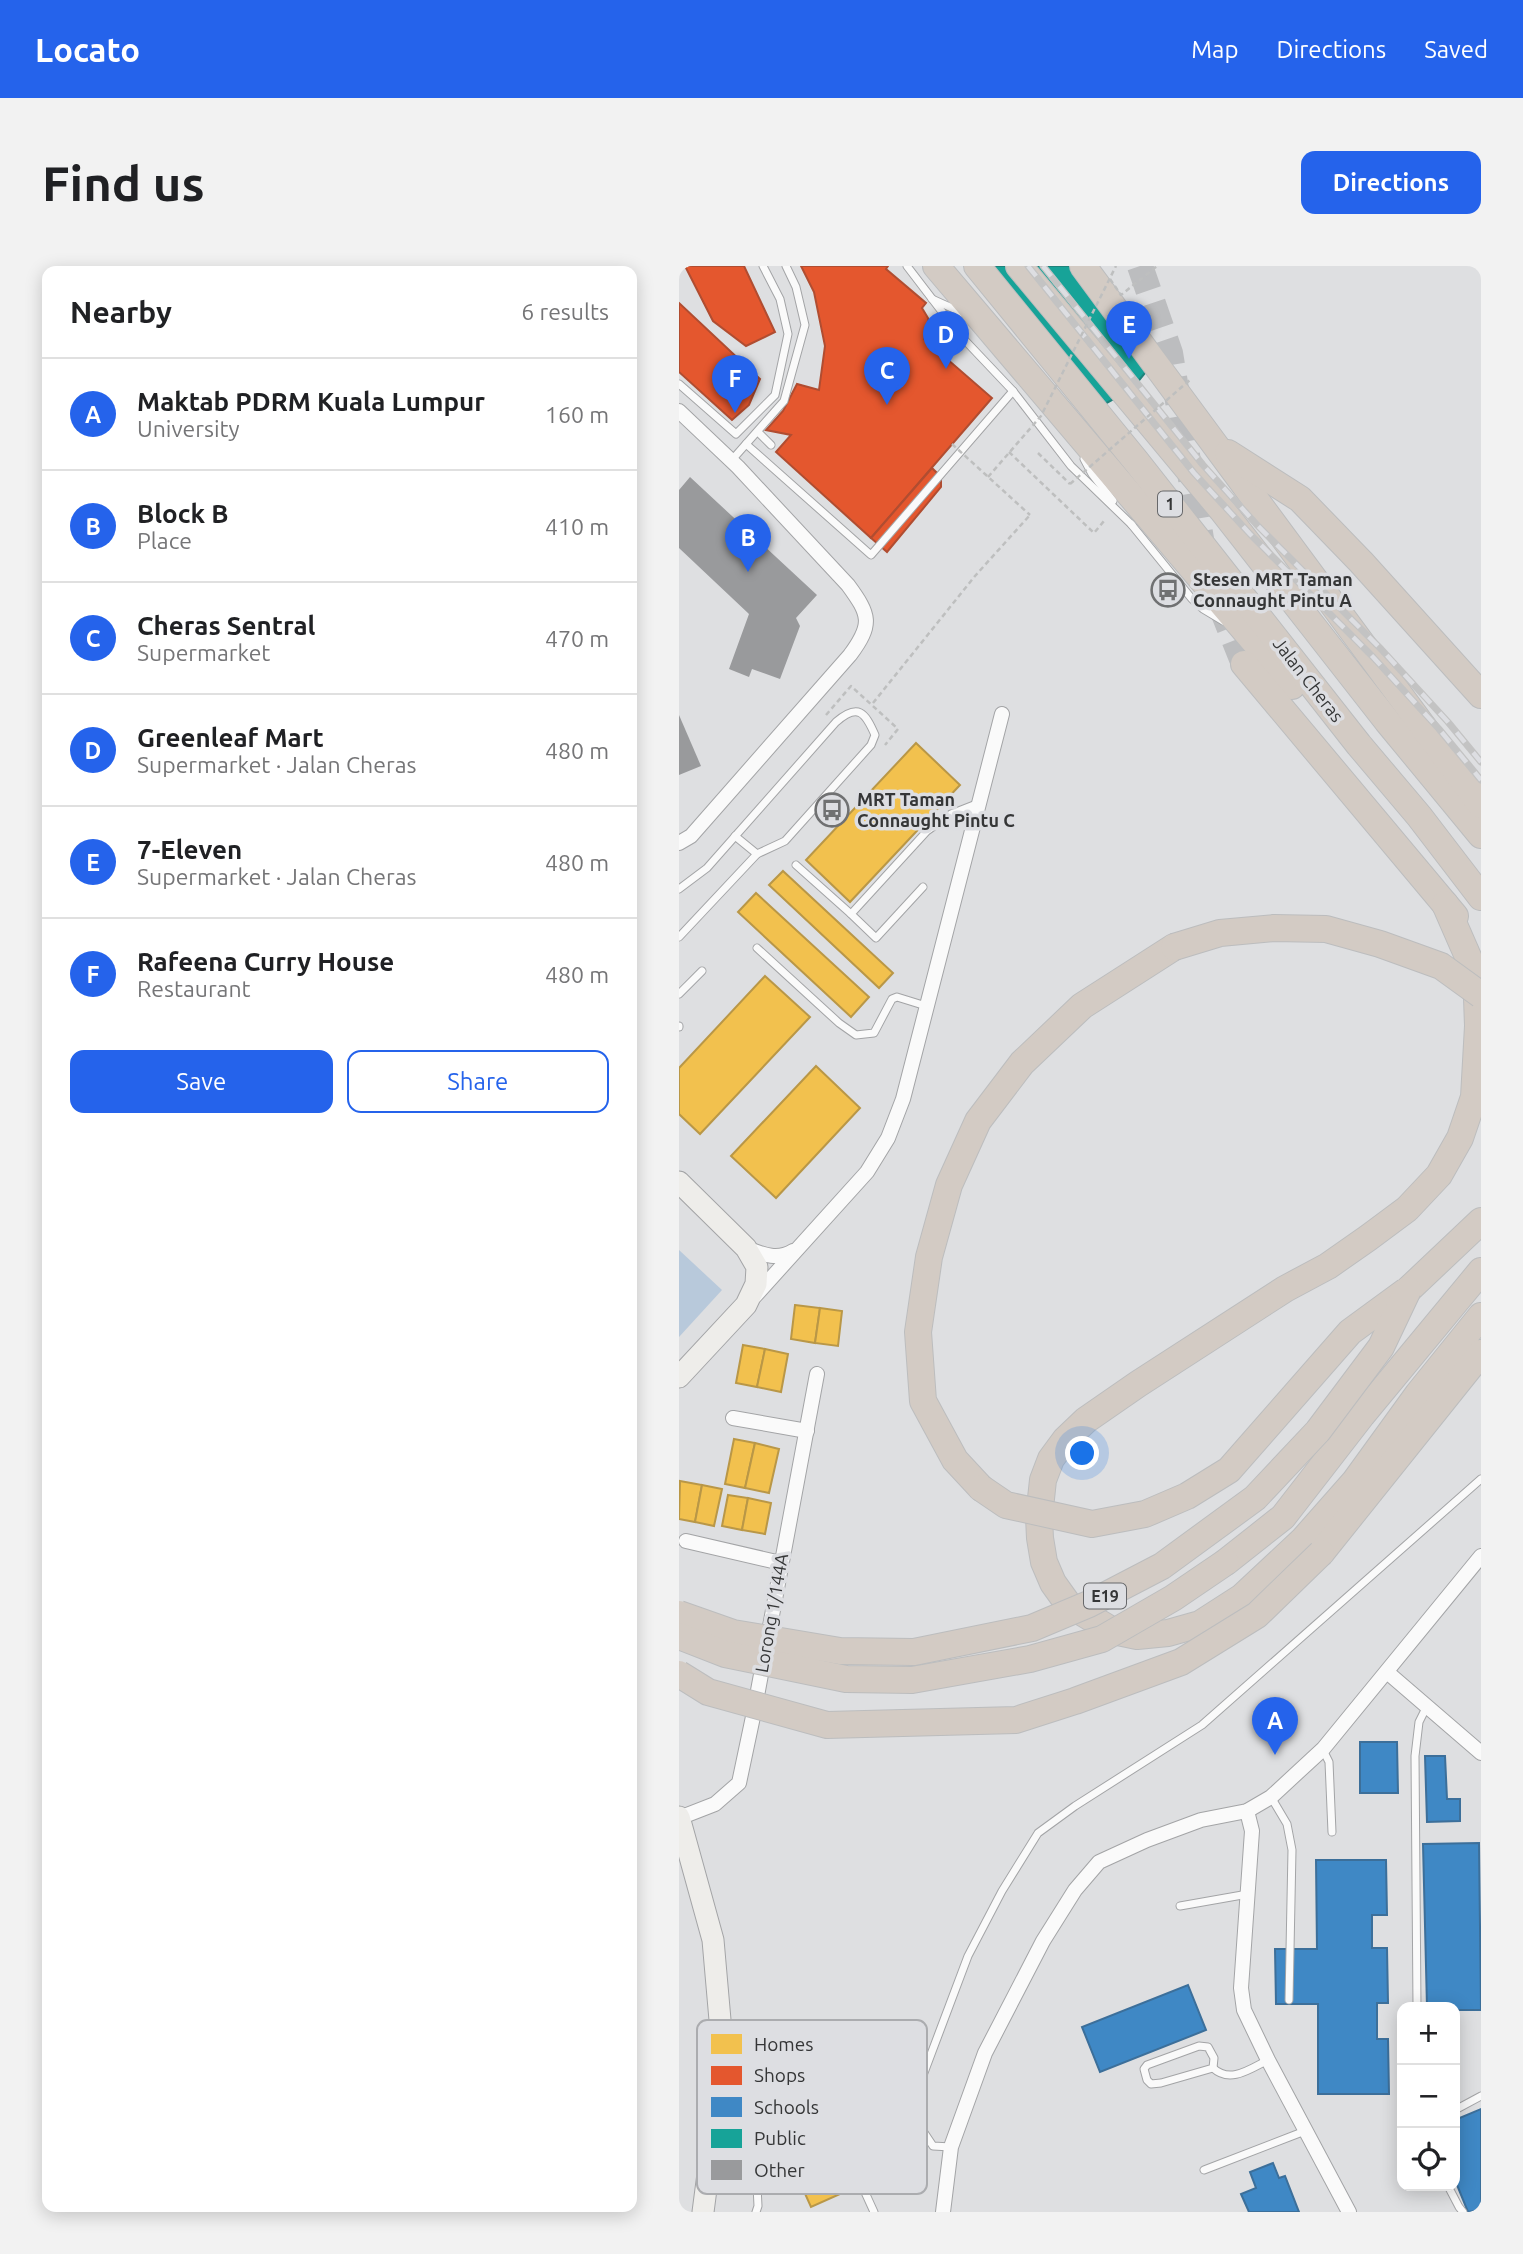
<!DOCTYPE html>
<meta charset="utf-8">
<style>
body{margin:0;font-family:Ubuntu,sans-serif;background:#f2f2f2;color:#202124}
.controls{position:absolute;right:21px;bottom:21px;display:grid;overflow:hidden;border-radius:14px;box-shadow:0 4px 18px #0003}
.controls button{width:63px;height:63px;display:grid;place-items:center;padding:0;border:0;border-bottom:2px solid #e0e0e0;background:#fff;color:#202124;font:35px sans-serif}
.you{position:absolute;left:404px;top:1188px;width:24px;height:24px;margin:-18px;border:5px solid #fff;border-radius:50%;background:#1a73e8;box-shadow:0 0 0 10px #1a73e833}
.badge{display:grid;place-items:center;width:46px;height:46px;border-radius:50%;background:#2563eb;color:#fff;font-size:23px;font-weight:700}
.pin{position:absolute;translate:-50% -58px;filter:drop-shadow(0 2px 4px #0008)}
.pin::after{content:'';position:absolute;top:37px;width:24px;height:21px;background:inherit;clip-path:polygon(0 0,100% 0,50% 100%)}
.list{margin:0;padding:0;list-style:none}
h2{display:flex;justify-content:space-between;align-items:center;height:91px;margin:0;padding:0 28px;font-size:30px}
h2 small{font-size:23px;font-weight:400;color:#757577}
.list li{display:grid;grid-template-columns:46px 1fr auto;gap:21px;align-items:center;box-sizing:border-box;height:112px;padding:0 28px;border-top:2px solid #e0e0e0}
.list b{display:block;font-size:26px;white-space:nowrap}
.list p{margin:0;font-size:23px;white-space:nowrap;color:#757577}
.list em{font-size:23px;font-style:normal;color:#757577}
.actions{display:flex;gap:14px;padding:21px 28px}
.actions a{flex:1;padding:16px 0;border:2px solid #2563eb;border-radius:14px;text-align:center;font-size:24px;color:#2563eb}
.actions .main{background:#2563eb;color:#fff}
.icon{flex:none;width:38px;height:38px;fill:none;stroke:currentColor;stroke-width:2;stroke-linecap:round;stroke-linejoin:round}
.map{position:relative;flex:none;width:802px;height:1946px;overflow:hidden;border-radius:14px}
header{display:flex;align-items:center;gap:42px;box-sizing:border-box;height:98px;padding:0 35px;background:#2563eb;color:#fff}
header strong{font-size:33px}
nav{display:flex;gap:38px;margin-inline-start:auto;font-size:24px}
.intro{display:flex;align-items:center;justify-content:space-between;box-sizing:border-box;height:168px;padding:0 42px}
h1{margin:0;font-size:49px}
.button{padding:18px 32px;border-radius:14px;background:#2563eb;color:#fff;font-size:24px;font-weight:700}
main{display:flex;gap:42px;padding:0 42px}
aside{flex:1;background:#fff;border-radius:14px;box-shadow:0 4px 18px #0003}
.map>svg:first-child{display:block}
.water{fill:#b8c9db}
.homes{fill:#f2c14e;stroke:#b99747;stroke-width:2}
.shops{fill:#e4572e;stroke:#b04d31;stroke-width:2}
.schools{fill:#3f88c5;stroke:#3c6f9a;stroke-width:2}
.public{fill:#17a398;stroke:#20827b;stroke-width:2}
.building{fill:#999a9c}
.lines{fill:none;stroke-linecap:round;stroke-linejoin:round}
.highway-tunnel{stroke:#bcbdbf;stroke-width:26;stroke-dasharray:26 13;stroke-linecap:butt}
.lane-casing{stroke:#a3a4a6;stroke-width:9}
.street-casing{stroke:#a3a4a6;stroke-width:16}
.secondary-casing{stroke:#a3a4a6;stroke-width:23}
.highway-casing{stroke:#bcbdbe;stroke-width:28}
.path{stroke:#bebfbf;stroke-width:2.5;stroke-dasharray:5 3.5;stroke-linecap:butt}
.lane{stroke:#fafafa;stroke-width:7}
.street{stroke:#fafafa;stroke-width:14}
.secondary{stroke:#eeedea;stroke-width:21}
.highway{stroke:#d3cbc4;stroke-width:26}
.rail-casing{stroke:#c3c3c3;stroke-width:7}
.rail{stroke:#dddee2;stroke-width:4.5;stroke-dasharray:13;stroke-linecap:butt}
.highway-bridge-casing{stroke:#bcbdbe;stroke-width:28;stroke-linecap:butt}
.path-bridge{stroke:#bebfbf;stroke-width:2.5;stroke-dasharray:5 3.5;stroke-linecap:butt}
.highway-bridge{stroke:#d3cbc4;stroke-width:26}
.labels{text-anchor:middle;stroke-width:7;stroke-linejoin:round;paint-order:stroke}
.shield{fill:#dddee2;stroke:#67686a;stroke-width:2}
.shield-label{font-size:16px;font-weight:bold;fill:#353637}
.poi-label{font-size:18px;font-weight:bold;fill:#353637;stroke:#dddee2;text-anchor:start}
.street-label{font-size:18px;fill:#353637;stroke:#dddee2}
.key{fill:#dddee2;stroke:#abacaf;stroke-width:2}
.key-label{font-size:19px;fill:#353637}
</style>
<header>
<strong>Locato</strong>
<nav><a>Map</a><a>Directions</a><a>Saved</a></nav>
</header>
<div class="intro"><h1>Find us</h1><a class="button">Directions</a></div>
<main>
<aside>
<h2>Nearby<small>6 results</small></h2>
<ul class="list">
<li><span class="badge">A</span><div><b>Maktab PDRM Kuala Lumpur</b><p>University</p></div><em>160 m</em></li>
<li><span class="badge">B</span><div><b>Block B</b><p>Place</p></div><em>410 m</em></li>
<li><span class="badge">C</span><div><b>Cheras Sentral</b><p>Supermarket</p></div><em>470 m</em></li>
<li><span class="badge">D</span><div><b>Greenleaf Mart</b><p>Supermarket · Jalan Cheras</p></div><em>480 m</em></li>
<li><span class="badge">E</span><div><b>7-Eleven</b><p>Supermarket · Jalan Cheras</p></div><em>480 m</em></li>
<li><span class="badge">F</span><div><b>Rafeena Curry House</b><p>Restaurant</p></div><em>480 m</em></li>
</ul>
<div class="actions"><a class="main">Save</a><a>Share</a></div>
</aside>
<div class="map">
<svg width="802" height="1946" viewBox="0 0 802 1946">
<rect width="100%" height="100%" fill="#dedfe1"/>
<polygon class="water" points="0,984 43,1024 0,1071"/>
<g class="homes">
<polygon points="237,477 281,519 171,636 127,594"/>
<polygon points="104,605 214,707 200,722 90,619"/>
<polygon points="77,627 190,731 172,751 59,646"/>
<polygon points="86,710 131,751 21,868 0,848 0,802"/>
<polygon points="137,800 181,842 97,932 52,890"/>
<polygon points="116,1039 141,1042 136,1077 112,1073"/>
<polygon points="141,1042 163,1045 159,1080 136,1077"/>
<polygon points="64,1079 86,1083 78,1121 57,1117"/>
<polygon points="86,1083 109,1088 102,1126 78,1121"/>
<polygon points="55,1173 76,1177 66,1222 46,1218"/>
<polygon points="76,1177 100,1183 90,1227 66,1222"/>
<polygon points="1,1215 23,1219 16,1256 0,1253"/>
<polygon points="23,1219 43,1223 35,1260 16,1256"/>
<polygon points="49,1229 69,1232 63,1264 43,1260"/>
<polygon points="69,1232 92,1237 86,1268 63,1264"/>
<polygon points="140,1834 179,1920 132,1941 93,1854"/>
</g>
<g class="shops">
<polygon points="6,0 65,0 96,66 67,80 34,55"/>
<polygon points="122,0 209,0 207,3 247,37 243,42 249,52 250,60 245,73 313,132 192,272 97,186 112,169 87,164 104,145 118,118 140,124 146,80 135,26"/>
<polygon points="0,37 81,113 70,139 53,154 0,106"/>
<polygon points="253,202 262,211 262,221 208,286 192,272"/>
</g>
<g class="schools">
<polygon points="681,1476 718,1476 719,1527 681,1527"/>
<polygon points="746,1490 766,1490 768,1533 781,1533 781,1555 748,1556"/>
<polygon points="800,1577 802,1744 776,1744 776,1741 748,1741 744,1578"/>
<polygon points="637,1594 707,1594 708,1649 693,1649 693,1682 708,1682 709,1737 698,1737 698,1773 709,1773 710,1828 639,1828 639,1738 597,1738 596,1683 638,1683"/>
<polygon points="509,1719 527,1764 421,1806 403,1761"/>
<polygon points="802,1843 802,1944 789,1946 776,1914 776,1854"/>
<polygon points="594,1897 600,1912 606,1910 620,1946 570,1946 562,1928 577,1922 571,1906"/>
</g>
<polygon class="public" points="301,0 408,0 479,91 453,123 415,144"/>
<g class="building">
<polygon points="11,211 138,329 117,352 121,360 101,413 73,403 70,411 50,403 70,348 0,282 0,224"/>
<polygon points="0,449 22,500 0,509"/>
</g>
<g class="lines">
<g class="highway-tunnel">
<polyline points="461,0 491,87 524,285"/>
<polyline points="541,338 565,398"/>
</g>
<defs>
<g id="lane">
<polyline points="228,0 280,68 334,125 392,200 453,259"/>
<polyline points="253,33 284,47"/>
<polyline points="0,118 57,168 96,129 109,68 101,33 84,0"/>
<polyline points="79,166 92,179"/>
<polyline points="67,178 192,289 334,125"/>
<polyline points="405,193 413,208 434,235"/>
<polyline points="52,195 105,135 126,59 117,21 107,0"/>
<polyline points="452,258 513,333 524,343 544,355"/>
<polyline points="56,570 78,588"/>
<polyline points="117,599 172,648"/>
<polyline points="244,621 197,672 172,648 248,565 272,548 300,537"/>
<path d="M0 623 28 602 157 456C179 437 186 446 196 469L192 479 106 575 78 588 0 671"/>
<polyline points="78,682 160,757 177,769 195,767 213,733 218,731 247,740"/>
<polyline points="0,728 23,705"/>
<polyline points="0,760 0,761"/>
<polyline points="644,1484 650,1496 653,1566"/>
<polyline points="592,1531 608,1558 613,1584 610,1734"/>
<polyline points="501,1640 569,1628"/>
<polyline points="738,1741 736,1490 740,1456 748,1440"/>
<polygon points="520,1780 529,1781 535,1792 534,1802 482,1817 472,1818 468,1814 465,1803 468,1799"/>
<path d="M534 1802C551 1818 571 1803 589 1794"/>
<polyline points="39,1839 74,1841 134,1812 195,1946"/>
<polyline points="74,1841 79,1940 77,1946"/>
<polyline points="776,1844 802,1830"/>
<polyline points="272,1881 254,1880 240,1859 237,1828 289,1690 323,1625 359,1567 396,1540 523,1459 802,1213"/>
<polyline points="525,1904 626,1865"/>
<polyline points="769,1920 780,1941 784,1946"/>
</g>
<g id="street">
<path d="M0 145 59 201 169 319C191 349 194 358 171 389L12 570 0 577"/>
<path d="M67 982C83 988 98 995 114 985"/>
<polyline points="76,1030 188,906 209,872 224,833 323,448"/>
<polyline points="54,1152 128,1165"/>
<polyline points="7,1275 102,1297"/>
<polyline points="708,1406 802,1487"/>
<polyline points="568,1545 573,1565 562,1722 565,1744 589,1794 670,1946"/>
<polyline points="0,1552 36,1538 60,1517 75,1446 138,1108"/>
<polyline points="264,1946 272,1881 306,1787 364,1675 396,1624 420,1596 468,1574 522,1554 568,1545 592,1531 644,1483 802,1290"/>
</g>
<g id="secondary">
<polyline points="0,916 67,982 78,1001 77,1018 67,1039 0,1111"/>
<polyline points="0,1551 34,1674 41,1754 38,1839 24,1946"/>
</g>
<g id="highway">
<polyline points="257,0 613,420"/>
<polyline points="298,0 457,195 680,479 740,550 802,631"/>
<polyline points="340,0 543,244 708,455 802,569"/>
<polyline points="404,0 802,539"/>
<polyline points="549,187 621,233 682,296 802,429"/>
<polyline points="565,398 776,650"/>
<polyline points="766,638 790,693 798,732 799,760 795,831 781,872 760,909 728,943 689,972 649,1000 606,1023 459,1118 407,1154 386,1174 372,1193 364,1214 360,1251 361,1272 365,1296 374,1317 389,1338 434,1365 458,1370 489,1367 521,1358 563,1331 624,1274 676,1215 739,1128 802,1050"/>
<polyline points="729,1024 802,955"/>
<polyline points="302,1222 276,1194 244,1135 239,1066 250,991 270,919 299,855 343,797 403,740 495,681"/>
<polyline points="642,1287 802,1087"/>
<polyline points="547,1296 604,1251 683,1149 802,1005"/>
</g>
</defs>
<use href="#lane" class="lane-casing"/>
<use href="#street" class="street-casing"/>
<use href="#secondary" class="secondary-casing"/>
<use href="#highway" class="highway-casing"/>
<g class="path">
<polyline points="260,86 272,75"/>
<polyline points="330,186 415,267 425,255"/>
<polyline points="359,187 391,218"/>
<polyline points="194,437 296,310 351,249"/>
<polyline points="147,449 172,420 219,463 206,479"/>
</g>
<use href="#lane" class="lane"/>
<use href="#street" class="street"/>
<use href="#secondary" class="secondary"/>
<use href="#highway" class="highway"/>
<defs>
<g id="rail">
<polyline points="349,0 515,207 571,268 694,391 760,463 802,514"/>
<polyline points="364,0 524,199 578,259 702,383 769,456 802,496"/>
</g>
</defs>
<use href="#rail" class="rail-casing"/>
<use href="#rail" class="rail"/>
<defs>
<g id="highway-bridge">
<polyline points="495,681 541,667 595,662 647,663 701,678 762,700 802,729"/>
<polyline points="302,1222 327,1239 413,1258 466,1248 508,1230 550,1204 671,1066 727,1025"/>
<polyline points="0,1348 54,1367 161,1385 235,1386 353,1362 410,1338 483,1300 576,1232 639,1165 702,1081 729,1024"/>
<polyline points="0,1370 46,1388 167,1413 233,1414 351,1393 423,1373 494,1332 547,1296"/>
<polyline points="0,1408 29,1426 148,1459 337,1454 396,1435 502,1396 578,1349 642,1287"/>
</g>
</defs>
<use href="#highway-bridge" class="highway-bridge-casing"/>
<g class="path-bridge">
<polyline points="431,13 442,29 478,0"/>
<polyline points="273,178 351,249"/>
<polyline points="309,211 362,150 437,0"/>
<polyline points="391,218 512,113"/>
</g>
<use href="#highway-bridge" class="highway-bridge"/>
</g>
<defs>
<symbol id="bus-ring" viewBox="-11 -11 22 22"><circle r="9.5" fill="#dddee2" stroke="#707172" stroke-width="1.5"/><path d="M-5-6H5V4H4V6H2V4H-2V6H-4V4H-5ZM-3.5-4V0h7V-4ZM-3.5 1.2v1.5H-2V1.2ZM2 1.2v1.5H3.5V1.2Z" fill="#707172"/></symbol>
</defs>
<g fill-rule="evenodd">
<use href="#bus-ring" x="470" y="305" width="38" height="38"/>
<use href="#bus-ring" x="134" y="525" width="38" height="38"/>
</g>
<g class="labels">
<g class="shield">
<rect x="479" y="225.5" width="24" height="25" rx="5"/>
<rect x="405" y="1317.5" width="42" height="25" rx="5"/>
</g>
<g class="shield-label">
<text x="491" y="244">1</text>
<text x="426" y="1336">E19</text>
</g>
<g class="poi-label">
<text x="514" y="320">Stesen MRT Taman<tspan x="514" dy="21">Connaught Pintu A</tspan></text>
<text x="178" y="540">MRT Taman<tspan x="178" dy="21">Connaught Pintu C</tspan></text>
</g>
<g class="street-label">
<text transform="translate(629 414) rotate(52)" y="6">Jalan Cheras</text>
<text transform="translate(93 1347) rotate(-80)" y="6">Lorong 1/144A</text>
</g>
</g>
<rect x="18" y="1754" width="230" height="174" rx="10" class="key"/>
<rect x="32" y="1768" width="31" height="20" fill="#f2c14e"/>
<rect x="32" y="1800" width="31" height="19" fill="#e4572e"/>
<rect x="32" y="1831" width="31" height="20" fill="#3f88c5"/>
<rect x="32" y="1863" width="31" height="19" fill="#17a398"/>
<rect x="32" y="1894" width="31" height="20" fill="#999a9c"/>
<g class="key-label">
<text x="75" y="1785">Homes</text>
<text x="75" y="1816">Shops</text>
<text x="75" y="1848">Schools</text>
<text x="75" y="1879">Public</text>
<text x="75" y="1911">Other</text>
</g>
</svg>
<div class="controls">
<button>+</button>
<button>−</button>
<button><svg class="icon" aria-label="locate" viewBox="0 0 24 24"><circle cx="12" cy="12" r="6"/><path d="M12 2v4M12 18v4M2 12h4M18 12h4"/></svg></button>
</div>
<div class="you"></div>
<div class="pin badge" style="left:596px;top:1489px">A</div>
<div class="pin badge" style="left:69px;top:306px">B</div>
<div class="pin badge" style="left:208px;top:139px">C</div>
<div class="pin badge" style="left:267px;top:103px">D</div>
<div class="pin badge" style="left:450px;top:93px">E</div>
<div class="pin badge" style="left:56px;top:147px">F</div>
</div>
</main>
